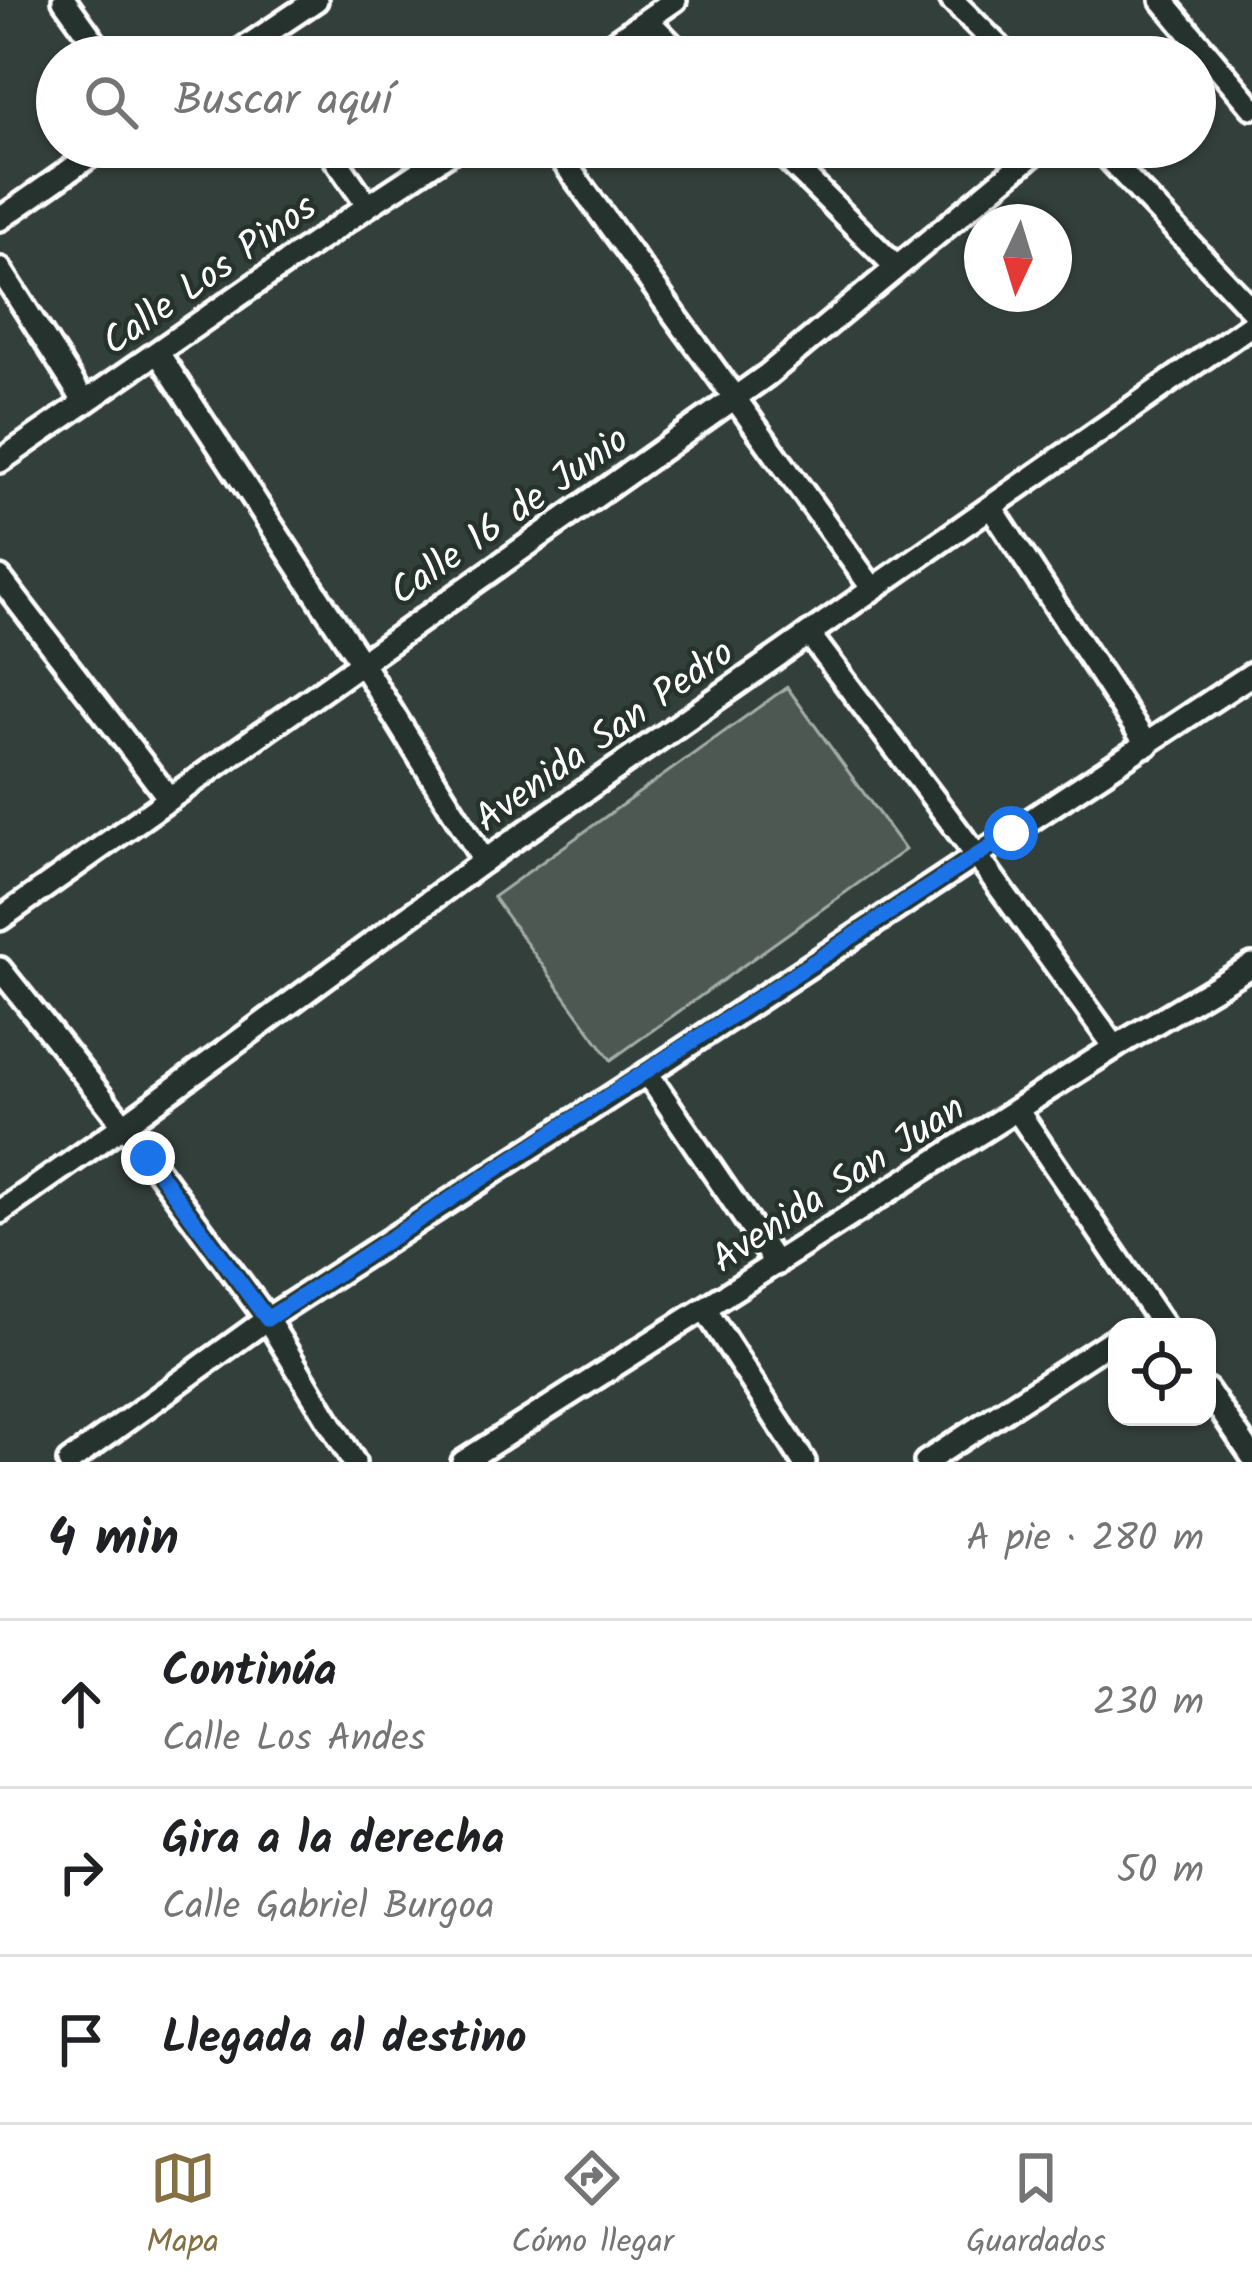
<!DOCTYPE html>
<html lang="es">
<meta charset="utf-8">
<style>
body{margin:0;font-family:Kalam,sans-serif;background:#f2f2f2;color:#202124}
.controls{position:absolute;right:36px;bottom:36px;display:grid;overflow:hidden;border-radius:24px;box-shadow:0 3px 9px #0004}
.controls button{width:108px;height:108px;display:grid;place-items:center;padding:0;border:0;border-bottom:3px solid #e0e0e0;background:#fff;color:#202124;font:60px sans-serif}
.compass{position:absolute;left:964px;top:204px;width:108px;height:108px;border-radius:50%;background:#fff;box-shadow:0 3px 9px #0004;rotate:184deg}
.stop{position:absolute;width:36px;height:36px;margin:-27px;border:9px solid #1a73e8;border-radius:50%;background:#fff}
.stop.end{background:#1a73e8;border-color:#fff;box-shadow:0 3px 12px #0008}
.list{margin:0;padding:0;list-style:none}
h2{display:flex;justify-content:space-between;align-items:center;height:156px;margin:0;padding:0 48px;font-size:51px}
h2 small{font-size:39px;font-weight:400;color:#757577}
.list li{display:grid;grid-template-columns:78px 1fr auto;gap:36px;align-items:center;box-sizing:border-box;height:168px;padding:0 48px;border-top:3px solid #e0e0e0}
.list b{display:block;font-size:45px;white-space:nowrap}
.list p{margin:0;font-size:39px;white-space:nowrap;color:#757577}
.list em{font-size:39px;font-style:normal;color:#757577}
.icon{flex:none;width:66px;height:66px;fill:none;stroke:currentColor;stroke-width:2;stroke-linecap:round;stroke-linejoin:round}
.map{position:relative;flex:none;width:1252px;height:1462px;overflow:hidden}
.search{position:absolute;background:#fff;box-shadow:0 3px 9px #0004;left:36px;right:36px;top:36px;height:132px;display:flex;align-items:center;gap:30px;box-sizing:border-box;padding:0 42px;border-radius:66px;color:#757577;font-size:45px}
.sheet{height:660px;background:#fff}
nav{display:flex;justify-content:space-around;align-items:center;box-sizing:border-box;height:168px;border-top:3px solid #e0e0e0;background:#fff;font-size:33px;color:#757577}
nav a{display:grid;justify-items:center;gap:6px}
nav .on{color:#847042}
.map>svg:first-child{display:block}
.pitch{fill:#4d5853;stroke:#a6aca9;stroke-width:3}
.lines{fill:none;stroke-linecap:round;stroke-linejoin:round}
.minor-casing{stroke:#fff;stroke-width:30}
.minor{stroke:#26332d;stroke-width:21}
.route{stroke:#1a73e8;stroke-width:15}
.labels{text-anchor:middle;stroke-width:9;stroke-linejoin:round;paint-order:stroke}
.street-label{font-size:39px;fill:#fff;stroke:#26332d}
</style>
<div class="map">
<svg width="1252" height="1462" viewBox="0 0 1252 1462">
<rect width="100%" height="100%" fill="#333f3a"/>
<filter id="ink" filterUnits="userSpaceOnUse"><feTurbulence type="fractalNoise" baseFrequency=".00833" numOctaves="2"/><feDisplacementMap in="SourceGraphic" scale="24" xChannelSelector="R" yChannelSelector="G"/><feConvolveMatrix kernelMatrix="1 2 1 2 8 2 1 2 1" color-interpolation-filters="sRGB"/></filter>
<g filter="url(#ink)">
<polygon class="pitch" points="787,687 905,850 611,1060 493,897"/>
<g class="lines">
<defs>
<g id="minor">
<polyline points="64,0 105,57"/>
<polyline points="952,0 1009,57"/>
<polyline points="1162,0 1252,107"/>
<polyline points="647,20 684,57"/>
<polyline points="231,57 316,0"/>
<polyline points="593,57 675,0"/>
<polyline points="327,147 368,206"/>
<polyline points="553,147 873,589"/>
<polyline points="775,147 896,267"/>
<polyline points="1098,147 1252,310"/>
<polyline points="0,219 103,147"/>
<polyline points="0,269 84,401"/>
<polyline points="158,353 361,662 484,861"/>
<polyline points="0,461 368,206 458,147"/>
<polyline points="991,507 1147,745"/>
<polyline points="0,578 169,798"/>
<polyline points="809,634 977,856 1115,1047"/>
<polyline points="0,919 767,375 1042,147"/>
<polyline points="0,969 124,1125 267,1319 354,1462"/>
<polyline points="647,1073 776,1264"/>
<polyline points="1017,1110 1164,1327"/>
<polyline points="0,1212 124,1125 484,861 1252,324"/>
<polyline points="705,1309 804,1462"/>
<polyline points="1207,1390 1252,1456"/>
<polyline points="69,1462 267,1319 647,1073 1252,674"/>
<polyline points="463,1462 1115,1047 1252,965"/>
<polyline points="926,1462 1117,1337"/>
</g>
</defs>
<use href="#minor" class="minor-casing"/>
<use href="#minor" class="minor"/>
</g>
</g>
<g class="lines" filter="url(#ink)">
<polyline class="route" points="148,1158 267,1319 1011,833"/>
</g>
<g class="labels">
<g class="street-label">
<text transform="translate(208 273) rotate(-35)" y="14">Calle Los Pinos</text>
<text transform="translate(508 514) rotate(-35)" y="14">Calle 16 de Junio</text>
<text transform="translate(603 734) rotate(-35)" y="14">Avenida San Pedro</text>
<text transform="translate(837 1182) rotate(-33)" y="14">Avenida San Juan</text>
</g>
</g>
</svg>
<div class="controls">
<button><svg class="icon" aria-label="locate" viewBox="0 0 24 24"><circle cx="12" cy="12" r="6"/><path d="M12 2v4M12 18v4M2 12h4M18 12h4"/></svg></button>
</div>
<svg class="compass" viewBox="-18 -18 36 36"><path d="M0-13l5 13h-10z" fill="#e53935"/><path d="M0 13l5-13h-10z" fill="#757577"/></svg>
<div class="stop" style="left:1011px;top:833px"></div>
<div class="stop end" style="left:148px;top:1158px"></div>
<div class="search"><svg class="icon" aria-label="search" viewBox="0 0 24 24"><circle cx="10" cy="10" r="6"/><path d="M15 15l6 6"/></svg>Buscar aquí</div>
</div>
<section class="sheet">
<h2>4 min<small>A pie · 280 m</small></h2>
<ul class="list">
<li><svg class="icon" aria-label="ahead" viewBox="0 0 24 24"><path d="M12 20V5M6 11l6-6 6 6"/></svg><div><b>Continúa</b><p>Calle Los Andes</p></div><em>230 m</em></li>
<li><svg class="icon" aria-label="right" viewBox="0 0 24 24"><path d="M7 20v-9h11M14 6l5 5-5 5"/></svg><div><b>Gira a la derecha</b><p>Calle Gabriel Burgoa</p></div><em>50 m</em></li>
<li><svg class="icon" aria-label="arrive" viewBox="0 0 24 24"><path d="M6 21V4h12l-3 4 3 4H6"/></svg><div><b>Llegada al destino</b></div></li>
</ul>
</section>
<nav>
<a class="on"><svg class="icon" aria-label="map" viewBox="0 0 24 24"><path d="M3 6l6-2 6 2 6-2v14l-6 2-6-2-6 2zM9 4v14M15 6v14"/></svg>Mapa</a>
<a><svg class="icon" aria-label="directions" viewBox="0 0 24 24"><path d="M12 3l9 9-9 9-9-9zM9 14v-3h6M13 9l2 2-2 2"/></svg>Cómo llegar</a>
<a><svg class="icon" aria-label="saved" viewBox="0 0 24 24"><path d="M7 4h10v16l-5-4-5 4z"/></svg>Guardados</a>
</nav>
